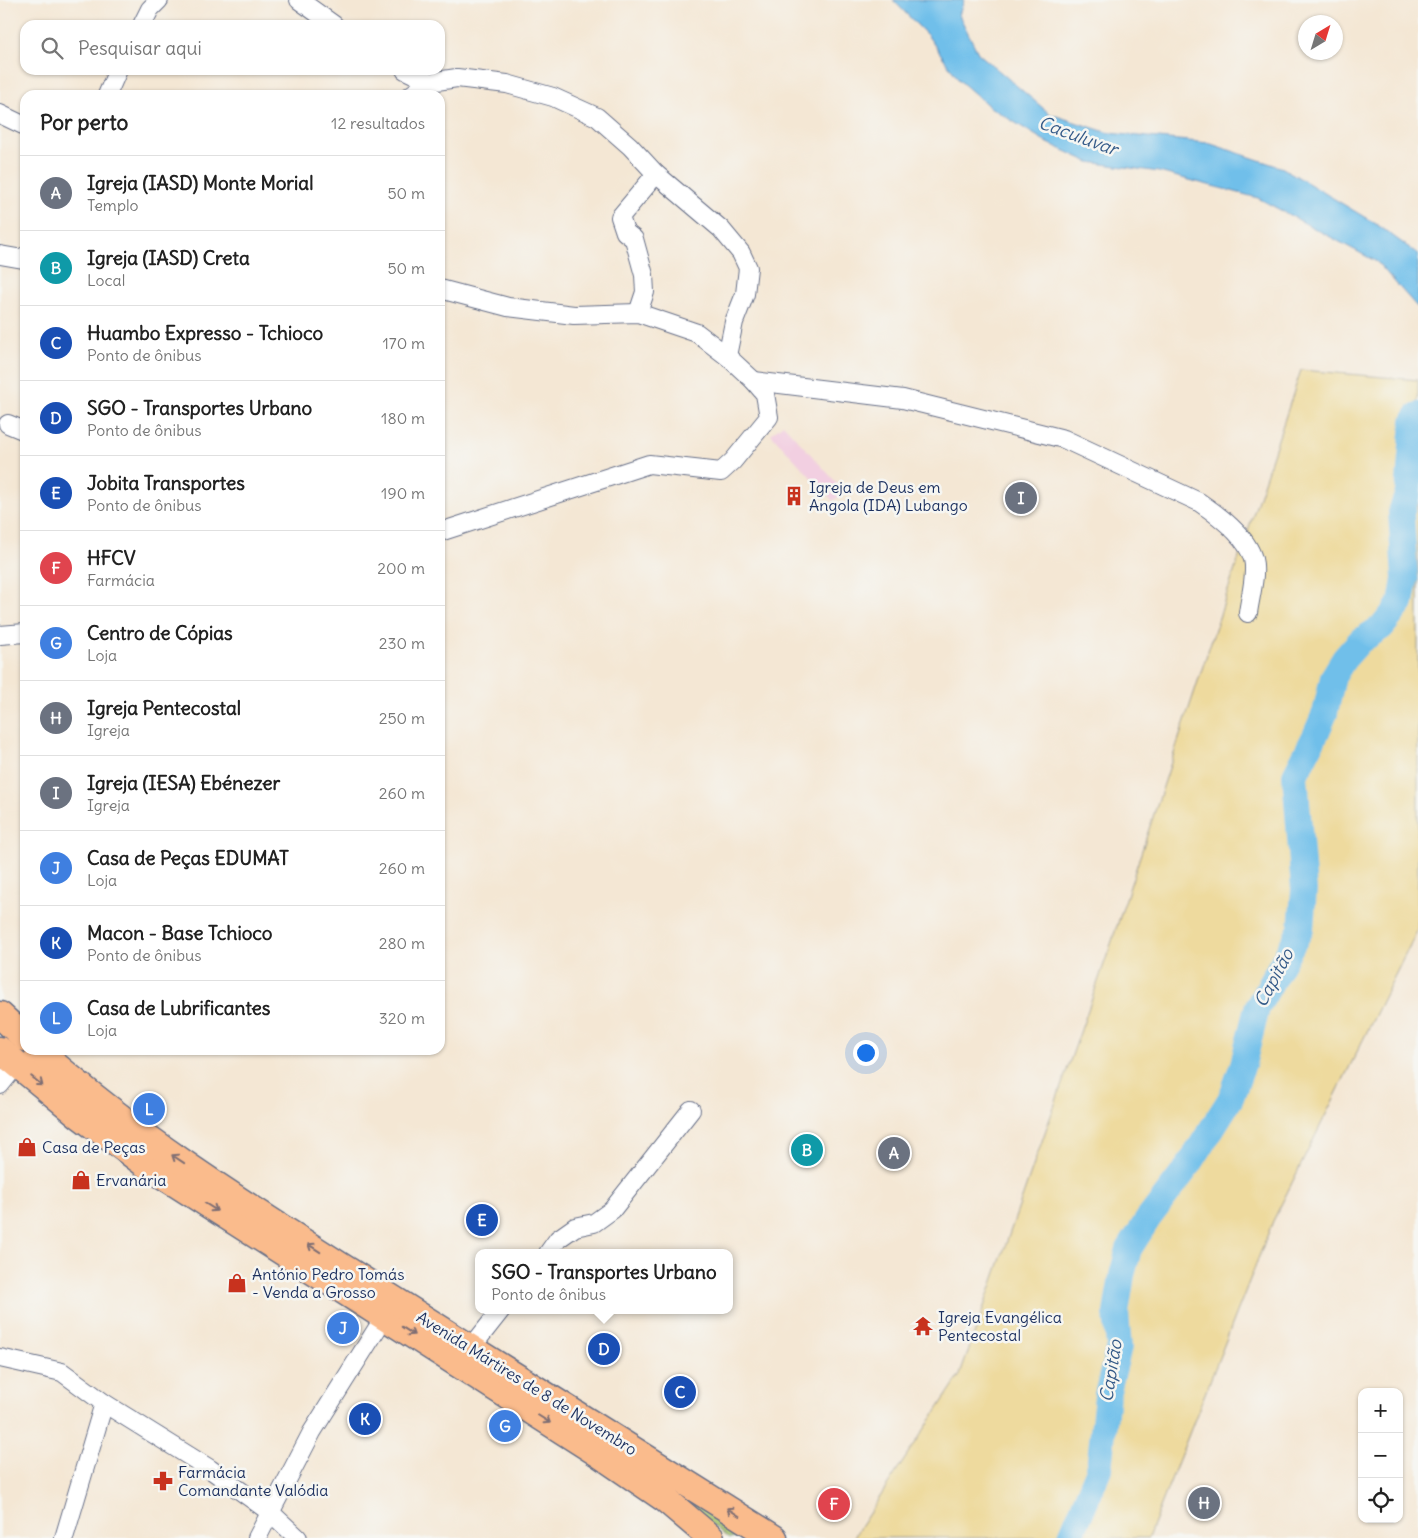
<!DOCTYPE html>
<html lang="pt">
<meta charset="utf-8">
<style>
body{margin:0;font-family:Delius,sans-serif;background:#f2f2f2;color:#222}
.controls{position:absolute;right:15px;bottom:15px;display:grid;overflow:hidden;border-radius:10px;box-shadow:0 1px 4px #0004}
.controls button{width:45px;height:45px;display:grid;place-items:center;padding:0;border:0;border-bottom:1px solid #e0e0e0;background:#fff;color:#222;font:25px sans-serif}
.compass{position:absolute;left:1298px;top:15px;width:45px;height:45px;border-radius:50%;background:#fff;box-shadow:0 1px 4px #0004;rotate:38deg}
.you{position:absolute;left:865px;top:1052px;width:18px;height:18px;margin:-12px;border:4px solid #fff;border-radius:50%;background:#1a73e8;box-shadow:0 0 0 8px #1a73e833}
.badge{display:grid;place-items:center;width:32px;height:32px;border-radius:50%;background:#ea580c;color:#fff;font-size:16px;font-weight:700}
.pin{position:absolute;translate:-50% -50%;border:2px solid #fff;box-shadow:0 1px 5px #0006}
.popup{position:absolute;left:475px;top:1249px;width:258px;height:65px;box-sizing:border-box;display:grid;place-content:center;border-radius:10px;background:#fff;filter:drop-shadow(0 1px 4px #0005);font-size:16px;white-space:nowrap;color:#767676}
.popup b{font-size:19px;color:#222}
.popup::after{content:'';position:absolute;left:50%;top:100%;margin-left:-10px;border:10px solid transparent;border-top-color:#fff}
.list{margin:0;padding:0;list-style:none}
h2{display:flex;justify-content:space-between;align-items:center;height:65px;margin:0;padding:0 20px;font-size:21px}
h2 small{font-size:16px;font-weight:400;color:#767676}
.list li{display:grid;grid-template-columns:32px 1fr auto;gap:15px;align-items:center;box-sizing:border-box;height:75px;padding:0 20px;border-top:1px solid #e0e0e0}
.list b{display:block;font-size:19px;white-space:nowrap}
.list p{margin:0;font-size:16px;white-space:nowrap;color:#767676}
.list em{font-size:16px;font-style:normal;color:#767676}
.icon{flex:none;width:28px;height:28px;fill:none;stroke:currentColor;stroke-width:2;stroke-linecap:round;stroke-linejoin:round}
.map{position:relative;flex:none;width:1418px;height:1538px;overflow:hidden}
.search{position:absolute;background:#fff;box-shadow:0 1px 4px #0004;left:20px;top:20px;width:425px;height:55px;display:flex;align-items:center;gap:12px;box-sizing:border-box;padding:0 18px;border-radius:15px;color:#767676;font-size:19px}
.panel{position:absolute;background:#fff;box-shadow:0 1px 4px #0004;left:20px;top:90px;width:425px;height:965px;border-radius:15px}
.map>svg:first-child{display:block}
.built{fill:#f2cfe1}
.green{fill:#abc76e;stroke:#637b66}
.sand{fill:#eeda9e;stroke:#84847e}
.water{fill:#6fbfea;stroke:#4577a4}
.lines{fill:none;stroke-linecap:round;stroke-linejoin:round}
.river{stroke:#6fbfea;stroke-width:26}
.street-casing{stroke:#676f87;stroke-width:20}
.primary-casing{stroke:#676f87;stroke-width:29}
.street{stroke:#fff;stroke-width:18}
.primary{stroke:#fabb8c;stroke-width:26}
.oneway{stroke:#7f6e73}
.labels{text-anchor:middle;stroke-width:5;stroke-linejoin:round;paint-order:stroke}
.poi-label{font-size:16px;fill:#1b2f5e;stroke:#f6f6f2;text-anchor:start}
.street-label{font-size:16px;fill:#1b2f5e;stroke:#f6f6f2}
.water-label{font-size:18px;font-style:italic;fill:#345a88;stroke:#f6f6f2}
</style>
<div class="map">
<svg width="1418" height="1538" viewBox="0 0 1418 1538">
<rect width="100%" height="100%" fill="#f6f6f2"/>
<filter id="ink" filterUnits="userSpaceOnUse"><feTurbulence type="fractalNoise" baseFrequency=".02" numOctaves="2"/><feDisplacementMap in="SourceGraphic" scale="10" xChannelSelector="R" yChannelSelector="G"/><feConvolveMatrix kernelMatrix="1 2 1 2 8 2 1 2 1" color-interpolation-filters="sRGB"/></filter>
<filter id="wash" filterUnits="userSpaceOnUse"><feTurbulence type="fractalNoise" baseFrequency=".0096" numOctaves="4" result="noise"/><feDisplacementMap in="SourceGraphic" scale="20" xChannelSelector="R" yChannelSelector="G"/><feGaussianBlur stdDeviation="1.12" result="paint"/><feColorMatrix in="noise" values="0 0 0 0 0 0 0 0 0 0 0 0 0 0 0 0 0 1.4 0 .05"/><feComposite in="paint" operator="in"/></filter>
<g filter="url(#wash)">
<rect width="100%" height="100%" fill="#f4e7d4"/>
<polygon class="built" points="783,424 845,492 833,501 771,434"/>
<polygon class="green" points="666,1485 751,1538 728,1538"/>
<polygon class="sand" points="1301,370 1418,380 1418,929 1273,1221 1148,1538 853,1538 960,1375 1109,950"/>
<polygon class="water" points="893,0 964,0 959,15 978,53 1050,114 1109,133 1208,143 1283,168 1376,224 1418,254 1418,308 1377,262 1258,198 1159,172 1089,162 1048,143 990,107 959,80 928,36"/>
<g class="lines">
<polyline class="river" points="1070,1538 1099,1469 1107,1395 1119,1347 1116,1313 1122,1275 1129,1249 1148,1219 1189,1165 1231,1098 1243,1064 1257,1008 1301,929 1304,890 1295,775 1315,736 1325,713 1333,677 1344,659 1360,641 1382,627 1401,603 1405,579 1401,512 1408,493 1414,421 1418,415"/>
</g>
</g>
<g filter="url(#ink)">
<g class="lines">
<defs>
<g id="street">
<polyline points="299,0 334,25"/>
<polyline points="142,25 150,9 159,0"/>
<polyline points="405,70 430,82"/>
<polyline points="107,95 118,70"/>
<polyline points="411,95 430,82 457,78 507,84 553,97 597,117 630,146 656,174 721,229 741,253 748,268 745,294 734,322 727,356"/>
<polyline points="0,114 25,126"/>
<polyline points="0,255 23,259 25,256"/>
<polyline points="440,289 508,307 574,315 638,313 697,333 727,356 754,381 765,394 769,417 733,461 721,472 649,464 440,532"/>
<polyline points="638,313 645,292 644,275 634,239 625,232 620,217 656,174"/>
<path d="M754 381 903 399 1064 439 1199 502C1218 515 1247 536 1253 559 1257 574 1250 597 1248 613"/>
<polyline points="8,424 25,431"/>
<polyline points="0,635 25,633"/>
<polyline points="0,1085 17,1064"/>
<polyline points="548,1253 558,1239 575,1227 594,1223 612,1210 691,1110"/>
<polyline points="471,1348 501,1310"/>
<polyline points="0,1358 62,1372 104,1403 210,1469 270,1512 298,1538"/>
<polyline points="64,1538 104,1403"/>
<polyline points="257,1538 312,1432 385,1316"/>
</g>
<g id="primary">
<polyline points="0,1015 25,1038"/>
<polyline points="0,1050 79,1115 145,1164 599,1454 665,1499 711,1538"/>
<path d="M38 1050C134 1135 242 1203 349 1271 490 1361 632 1449 774 1538"/>
</g>
</defs>
<use href="#street" class="street-casing"/>
<use href="#primary" class="primary-casing"/>
<use href="#street" class="street"/>
<use href="#primary" class="primary"/>
</g>
<defs><path id="oneway-shaft" d="M-6 0H5M1.5-3L5.5 0L1.5 3" fill="none" stroke-width="1.6" stroke-linecap="round" stroke-linejoin="round" transform="scale(1.25)"/></defs>
<g class="oneway">
<use href="#oneway-shaft" transform="translate(37 1081) rotate(39)"/>
<use href="#oneway-shaft" transform="translate(178 1159) rotate(-146)"/>
<use href="#oneway-shaft" transform="translate(211 1207) rotate(32)"/>
<use href="#oneway-shaft" transform="translate(314 1248) rotate(-147)"/>
<use href="#oneway-shaft" transform="translate(408 1331) rotate(33)"/>
<use href="#oneway-shaft" transform="translate(544 1419) rotate(32)"/>
<use href="#oneway-shaft" transform="translate(733 1512) rotate(-148)"/>
</g>
</g>
<defs>
<symbol id="building-bare" viewBox="-9 -9 18 18"><path d="M-4-6H4V6H1V3H-1V6H-4ZM-2.5-4.3h1.7v1.8h-1.7ZM.8-4.3h1.7v1.8H.8ZM-2.5-1h1.7V.8h-1.7ZM.8-1h1.7V.8H.8Z" fill="#c8321e" stroke="#f6f6f2" stroke-width="2.5" paint-order="stroke"/></symbol>
<symbol id="shop-bare" viewBox="-9 -9 18 18"><path d="M-5-2.5h2.3a2.7 3.5 0 0 1 5.4 0H5L5.5 6h-11ZM-1.5-2.5h3a1.5 2.3 0 0 0-3 0Z" fill="#c8321e" stroke="#f6f6f2" stroke-width="2.5" paint-order="stroke"/></symbol>
<symbol id="temple-bare" viewBox="-9 -9 18 18"><path d="M0-6L5-2H3V0L6.5 2.5H4V6H1.5V3h-3V6H-4V2.5H-6.5L-3 0V-2H-5Z" fill="#c8321e" stroke="#f6f6f2" stroke-width="2.5" paint-order="stroke"/></symbol>
<symbol id="pharmacy-bare" viewBox="-9 -9 18 18"><path d="M-2-6h4v4h4v4h-4v4h-4v-4h-4v-4h4Z" fill="#c8321e" stroke="#f6f6f2" stroke-width="2.5" paint-order="stroke"/></symbol>
</defs>
<g fill-rule="evenodd">
<use href="#building-bare" x="780" y="482" width="28" height="28"/>
<use href="#shop-bare" x="13" y="1133" width="28" height="28"/>
<use href="#shop-bare" x="67" y="1166" width="28" height="28"/>
<use href="#shop-bare" x="223" y="1269" width="28" height="28"/>
<use href="#temple-bare" x="909" y="1312" width="28" height="28"/>
<use href="#pharmacy-bare" x="149" y="1467" width="28" height="28"/>
</g>
<g class="labels">
<g class="poi-label">
<text x="809" y="493">Igreja de Deus em<tspan x="809" dy="18">Angola (IDA) Lubango</tspan></text>
<text x="42" y="1153">Casa de Peças</text>
<text x="96" y="1186">Ervanária</text>
<text x="252" y="1280">António Pedro Tomás<tspan x="252" dy="18">- Venda a Grosso</tspan></text>
<text x="938" y="1323">Igreja Evangélica<tspan x="938" dy="18">Pentecostal</tspan></text>
<text x="178" y="1478">Farmácia<tspan x="178" dy="18">Comandante Valódia</tspan></text>
</g>
<g class="street-label">
<text transform="translate(527 1383) rotate(32)" y="6">Avenida Mártires de 8 de Novembro</text>
</g>
<g class="water-label">
<text transform="translate(1078 136) rotate(20)" y="6">Caculuvar</text>
<text transform="translate(1274 978) rotate(-62)" y="6">Capitão</text>
<text transform="translate(1111 1371) rotate(-81)" y="6">Capitão</text>
</g>
</g>
</svg>
<div class="controls">
<button>+</button>
<button>−</button>
<button><svg class="icon" aria-label="locate" viewBox="0 0 24 24"><circle cx="12" cy="12" r="6"/><path d="M12 2v4M12 18v4M2 12h4M18 12h4"/></svg></button>
</div>
<svg class="compass" viewBox="-18 -18 36 36"><path d="M0-13l5 13h-10z" fill="#e53935"/><path d="M0 13l5-13h-10z" fill="#767676"/></svg>
<div class="you"></div>
<div class="pin badge" style="left:894px;top:1153px;background:#6b7280">A</div>
<div class="pin badge" style="left:807px;top:1150px;background:#0f9aa8">B</div>
<div class="pin badge" style="left:680px;top:1392px;background:#1a4fb4">C</div>
<div class="pin badge" style="left:604px;top:1349px;background:#1a4fb4">D</div>
<div class="popup"><b>SGO - Transportes Urbano</b>Ponto de ônibus</div>
<div class="pin badge" style="left:482px;top:1220px;background:#1a4fb4">E</div>
<div class="pin badge" style="left:834px;top:1504px;background:#e0444e">F</div>
<div class="pin badge" style="left:505px;top:1426px;background:#3f7fe0">G</div>
<div class="pin badge" style="left:1204px;top:1503px;background:#6b7280">H</div>
<div class="pin badge" style="left:1021px;top:498px;background:#6b7280">I</div>
<div class="pin badge" style="left:343px;top:1328px;background:#3f7fe0">J</div>
<div class="pin badge" style="left:365px;top:1419px;background:#1a4fb4">K</div>
<div class="pin badge" style="left:149px;top:1109px;background:#3f7fe0">L</div>
<div class="search"><svg class="icon" aria-label="search" viewBox="0 0 24 24"><circle cx="10" cy="10" r="6"/><path d="M15 15l6 6"/></svg>Pesquisar aqui</div>
<section class="panel">
<h2>Por perto<small>12 resultados</small></h2>
<ul class="list">
<li><span class="badge" style="background:#6b7280">A</span><div><b>Igreja (IASD) Monte Morial</b><p>Templo</p></div><em>50 m</em></li>
<li><span class="badge" style="background:#0f9aa8">B</span><div><b>Igreja (IASD) Creta</b><p>Local</p></div><em>50 m</em></li>
<li><span class="badge" style="background:#1a4fb4">C</span><div><b>Huambo Expresso - Tchioco</b><p>Ponto de ônibus</p></div><em>170 m</em></li>
<li><span class="badge" style="background:#1a4fb4">D</span><div><b>SGO - Transportes Urbano</b><p>Ponto de ônibus</p></div><em>180 m</em></li>
<li><span class="badge" style="background:#1a4fb4">E</span><div><b>Jobita Transportes</b><p>Ponto de ônibus</p></div><em>190 m</em></li>
<li><span class="badge" style="background:#e0444e">F</span><div><b>HFCV</b><p>Farmácia</p></div><em>200 m</em></li>
<li><span class="badge" style="background:#3f7fe0">G</span><div><b>Centro de Cópias</b><p>Loja</p></div><em>230 m</em></li>
<li><span class="badge" style="background:#6b7280">H</span><div><b>Igreja Pentecostal</b><p>Igreja</p></div><em>250 m</em></li>
<li><span class="badge" style="background:#6b7280">I</span><div><b>Igreja (IESA) Ebénezer</b><p>Igreja</p></div><em>260 m</em></li>
<li><span class="badge" style="background:#3f7fe0">J</span><div><b>Casa de Peças EDUMAT</b><p>Loja</p></div><em>260 m</em></li>
<li><span class="badge" style="background:#1a4fb4">K</span><div><b>Macon - Base Tchioco</b><p>Ponto de ônibus</p></div><em>280 m</em></li>
<li><span class="badge" style="background:#3f7fe0">L</span><div><b>Casa de Lubrificantes</b><p>Loja</p></div><em>320 m</em></li>
</ul>
</section>
</div>
